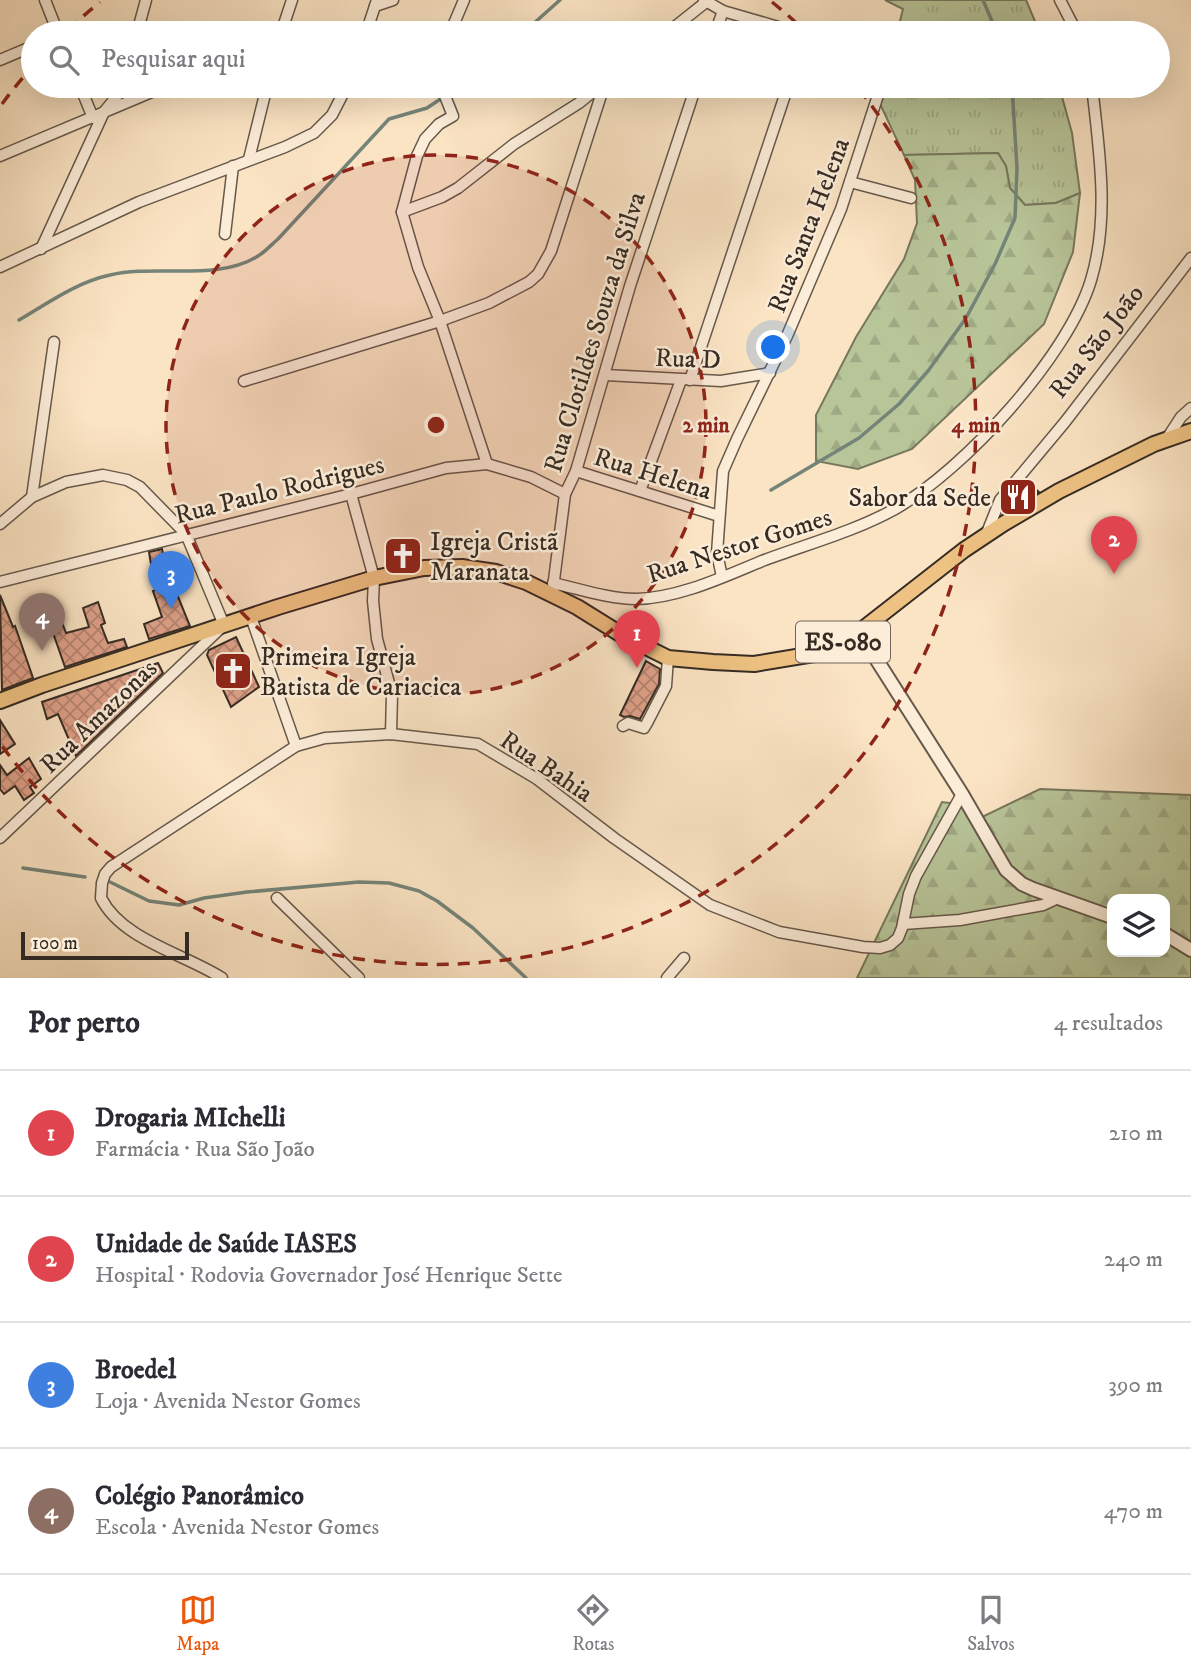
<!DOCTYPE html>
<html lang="pt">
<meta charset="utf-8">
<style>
body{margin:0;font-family:"IM FELL DW Pica",serif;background:#f2f2f3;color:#2b2b33}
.controls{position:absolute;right:21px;bottom:21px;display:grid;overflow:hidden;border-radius:14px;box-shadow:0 7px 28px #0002}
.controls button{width:63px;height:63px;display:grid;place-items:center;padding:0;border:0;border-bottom:2px solid #e1e1e2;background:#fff;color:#2b2b33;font:35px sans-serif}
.scale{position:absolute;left:21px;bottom:18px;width:168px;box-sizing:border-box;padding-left:7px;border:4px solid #352b23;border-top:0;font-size:19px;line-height:24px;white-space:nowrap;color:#352b23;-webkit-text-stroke:5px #fcedd9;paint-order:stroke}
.you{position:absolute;left:774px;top:348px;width:24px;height:24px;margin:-18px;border:5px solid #fff;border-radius:50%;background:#1a73e8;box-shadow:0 0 0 10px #1a73e833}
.badge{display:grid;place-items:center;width:46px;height:46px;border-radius:50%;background:#ea580c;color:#fff;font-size:23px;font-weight:700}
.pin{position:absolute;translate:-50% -58px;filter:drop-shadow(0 2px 4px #0008)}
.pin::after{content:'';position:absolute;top:37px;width:24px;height:21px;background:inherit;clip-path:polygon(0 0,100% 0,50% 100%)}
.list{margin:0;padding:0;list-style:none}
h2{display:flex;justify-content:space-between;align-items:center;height:91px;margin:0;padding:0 28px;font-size:30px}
h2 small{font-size:23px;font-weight:400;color:#7c7c81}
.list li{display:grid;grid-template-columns:46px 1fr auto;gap:21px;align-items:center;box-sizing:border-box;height:126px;padding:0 28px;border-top:2px solid #e1e1e2}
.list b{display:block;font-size:26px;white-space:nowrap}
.list p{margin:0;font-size:23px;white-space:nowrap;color:#7c7c81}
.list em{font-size:23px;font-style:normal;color:#7c7c81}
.icon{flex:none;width:38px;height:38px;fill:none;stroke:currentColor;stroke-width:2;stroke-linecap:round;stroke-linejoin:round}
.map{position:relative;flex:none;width:1191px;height:978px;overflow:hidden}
.search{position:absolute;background:#fff;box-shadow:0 7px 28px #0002;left:21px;right:21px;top:21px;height:77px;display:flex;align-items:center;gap:18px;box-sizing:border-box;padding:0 24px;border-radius:38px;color:#7c7c81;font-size:26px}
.sheet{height:595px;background:#fff}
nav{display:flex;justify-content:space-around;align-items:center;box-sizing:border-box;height:98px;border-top:2px solid #e1e1e2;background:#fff;font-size:19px;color:#7c7c81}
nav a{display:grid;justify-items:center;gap:4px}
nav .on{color:#ea580c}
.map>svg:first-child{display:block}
.grass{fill:url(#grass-tufts);stroke:#76785e;stroke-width:2}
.forest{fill:url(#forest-firs);stroke:#76785e;stroke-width:2;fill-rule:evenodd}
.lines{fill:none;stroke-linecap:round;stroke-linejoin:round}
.stream{stroke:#758479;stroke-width:3.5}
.building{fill:url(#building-cross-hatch);stroke:#352b23;stroke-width:2}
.minor-casing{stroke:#66594b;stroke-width:13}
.tertiary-casing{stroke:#66594b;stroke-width:16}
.primary-casing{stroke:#352b23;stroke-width:18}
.minor{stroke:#fcedd9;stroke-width:10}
.tertiary{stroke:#fcedd9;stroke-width:12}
.primary{stroke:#eec282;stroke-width:14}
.ring{fill:none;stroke:#8f2418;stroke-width:3.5;stroke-dasharray:12 9}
.labels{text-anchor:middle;stroke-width:5;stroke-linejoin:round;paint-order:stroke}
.shield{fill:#fcedd9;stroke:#71655a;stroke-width:2}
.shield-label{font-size:24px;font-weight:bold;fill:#352b23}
.street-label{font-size:26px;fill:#352b23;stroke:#fcedd9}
.poi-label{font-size:26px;fill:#352b23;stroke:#fcedd9;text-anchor:start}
.centre{fill:#8f2418;stroke:#fcedd9;stroke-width:3.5}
.ring-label{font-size:21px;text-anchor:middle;font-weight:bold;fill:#8f2418;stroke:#fcedd9;stroke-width:5;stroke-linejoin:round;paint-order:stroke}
</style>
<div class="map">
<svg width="1191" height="978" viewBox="0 0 1191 978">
<defs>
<pattern id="grass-tufts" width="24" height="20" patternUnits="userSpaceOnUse" patternTransform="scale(1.75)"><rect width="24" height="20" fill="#b8c599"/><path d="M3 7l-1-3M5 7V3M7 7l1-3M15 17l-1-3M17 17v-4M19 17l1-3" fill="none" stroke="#9fa984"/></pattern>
<pattern id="forest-firs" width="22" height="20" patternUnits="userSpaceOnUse" patternTransform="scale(1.75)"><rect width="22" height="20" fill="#b8c599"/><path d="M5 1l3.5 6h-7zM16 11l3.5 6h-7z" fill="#9fa984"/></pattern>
<pattern id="building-cross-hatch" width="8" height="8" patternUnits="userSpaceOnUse" patternTransform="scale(1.75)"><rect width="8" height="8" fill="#dea088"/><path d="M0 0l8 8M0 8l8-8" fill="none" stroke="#b5836f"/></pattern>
</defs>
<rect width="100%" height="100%" fill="#fbe4c4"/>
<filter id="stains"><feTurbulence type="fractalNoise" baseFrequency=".00286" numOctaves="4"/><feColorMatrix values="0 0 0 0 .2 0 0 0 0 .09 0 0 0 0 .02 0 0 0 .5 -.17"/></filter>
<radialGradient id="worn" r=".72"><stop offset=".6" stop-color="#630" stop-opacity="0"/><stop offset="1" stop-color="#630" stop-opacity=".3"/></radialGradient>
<g class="grass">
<polygon points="885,0 1026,0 1040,33 897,33 903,9"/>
<polygon points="884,86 1059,86 1072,133 1080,193 1056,203 1025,205 1010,188 1006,166 998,153 904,155 880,104"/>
</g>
<g class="forest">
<polygon points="998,153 1006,166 1010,188 1025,205 1056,203 1080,193 1073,252 1044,324 912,449 858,469 816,461 816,415 856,337 904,259 917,223 915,180 904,155"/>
<path d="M1040 789 1191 795V978H857L942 802 966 805 976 820ZM1112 899H1165V952H1112Z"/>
</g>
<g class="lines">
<g class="stream">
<polyline points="983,0 997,33"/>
<polyline points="523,33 560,0"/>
<polyline points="447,95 459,86"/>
<path d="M19 320C48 303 77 282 110 275 156 264 217 282 258 256 265 252 271 245 278 239L389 119 427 108 442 98"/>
<polyline points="771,490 859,438 899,404 928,371 966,318 995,264 1015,218 1017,168 1012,86"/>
<polyline points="23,868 85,877"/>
<polyline points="110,882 149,901 179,905 204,898 247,892 359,882 389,883 419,891 437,901 473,928 526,978"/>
</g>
</g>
<g class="building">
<polygon points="1026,481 1039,492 1004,511 1006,504"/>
<polygon points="415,540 419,559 389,565 385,548"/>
<polygon points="162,549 166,567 152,570 149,552"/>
<polygon points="172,582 190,626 149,639 144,624 162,617 153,591"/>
<polygon points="0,595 13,627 15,626 33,678 2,690"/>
<polygon points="98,602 105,623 101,625 108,643 124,639 127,647 65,667 52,630 63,625 66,633 89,627 83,608"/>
<polygon points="236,637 259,687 231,707 207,655 209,650"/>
<polygon points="646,661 660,669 659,684 640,719 630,716 624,717 620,715"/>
<polygon points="158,663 163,673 76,756 58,714 47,719 42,702"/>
<polygon points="0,720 15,744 0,754"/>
<polygon points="29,758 41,779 30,787 34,793 24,800 15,786 4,794 0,789 0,765 7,775"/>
</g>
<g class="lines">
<defs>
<g id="minor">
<polyline points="45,0 58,33"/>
<polyline points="704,0 723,11 799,33"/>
<polyline points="1060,0 1077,33"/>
<polyline points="375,6 393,0"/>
<polyline points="137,33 146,0"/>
<polyline points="281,33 292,0"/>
<polyline points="366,33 377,0"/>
<polyline points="450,33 464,0"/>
<polyline points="667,33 706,2"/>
<polyline points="715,33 723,11"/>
<polyline points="0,60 33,46"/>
<polyline points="80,86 93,118"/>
<polyline points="441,86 453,116 439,124 425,139 417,156 402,212 418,267 440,321 487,464"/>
<polyline points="0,156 166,86"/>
<polyline points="249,159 267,86"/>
<polyline points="850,182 911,198"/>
<polyline points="402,212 442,197 458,188 514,144 579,103 600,86"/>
<polyline points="225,234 233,166"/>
<polyline points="41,249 104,112 117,96 121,86"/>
<polyline points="0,267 139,202 285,147 314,133 332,115 347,86"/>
<polyline points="605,375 721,381 770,373"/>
<polyline points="690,380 788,86"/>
<polyline points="244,381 440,321 489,303 529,282 538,274 551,251 604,86"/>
<polyline points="1166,440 1181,417 1191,408"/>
<polyline points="576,471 719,516"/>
<polyline points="640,491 681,380"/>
<polyline points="351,494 374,578 373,601 377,639 392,694 391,734"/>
<polyline points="32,497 54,342"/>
<polyline points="0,524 32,497 66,482 103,475 127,480 140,487 186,534 224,625 0,838"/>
<polyline points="986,535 1000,500 1065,422 1191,258"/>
<polyline points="722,577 717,553 723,471 737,439 787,336 841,209 881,86"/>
<polyline points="0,582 351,494 446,468 487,464 531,477 565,494"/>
<path d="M553 583C580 589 609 599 636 599 679 598 723 577 762 561 807 544 853 532 895 509 964 470 1068 356 1091 280 1110 217 1099 150 1092 86"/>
<polyline points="553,588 565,494 576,471 630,286 696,86"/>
<polyline points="251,617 296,746"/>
<polyline points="623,726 628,723 644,728 647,723 666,686 668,658"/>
<polyline points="277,898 359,978"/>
<polyline points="903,924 960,920 1043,905 1058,898"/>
<path d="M222 978C185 954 122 940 101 898L102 883 105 874 111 867 296 746 325 738 391 734 478 744 537 779 614 838 710 905 779 932 863 947 880 948 890 945 898 938 902 928 909 894 916 876 962 794"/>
<polyline points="667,978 684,958"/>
</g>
<g id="tertiary">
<polyline points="859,632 962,794 1006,870 1022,884 1033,889 1112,917"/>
<polyline points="1165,934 1191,950"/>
</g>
<polyline id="primary" points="0,701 42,685 278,607 374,578 424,568 462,567 496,572 526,582 577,607 622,635 668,658 713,662 754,664 814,654 835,648 859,632 964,550 1003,524 1059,491 1154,444 1191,431"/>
</defs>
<use href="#minor" class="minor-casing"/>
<use href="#tertiary" class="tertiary-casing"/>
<use href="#primary" class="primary-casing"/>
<use href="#minor" class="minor"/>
<use href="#tertiary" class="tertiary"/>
<use href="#primary" class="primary"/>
</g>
<circle cx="436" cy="425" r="270" fill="#8f2418" fill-opacity=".12"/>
<g class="ring">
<circle cx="436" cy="425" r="270"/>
<path d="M2 104A540 540 0 0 1 32 67M68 30A540 540 0 0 1 100 2M772 2A540 540 0 0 1 804 30M859 89A540 540 0 1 1 2 746"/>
</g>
<defs>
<symbol id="restaurant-square" viewBox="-11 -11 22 22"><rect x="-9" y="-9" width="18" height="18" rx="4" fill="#8f2418" stroke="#fcedd9"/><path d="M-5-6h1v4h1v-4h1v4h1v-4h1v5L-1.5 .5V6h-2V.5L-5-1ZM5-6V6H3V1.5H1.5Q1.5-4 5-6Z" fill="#fff"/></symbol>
<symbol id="church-square" viewBox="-11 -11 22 22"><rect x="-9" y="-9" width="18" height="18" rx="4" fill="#8f2418" stroke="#fcedd9"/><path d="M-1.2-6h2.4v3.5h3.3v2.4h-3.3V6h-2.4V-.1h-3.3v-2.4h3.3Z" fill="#fff"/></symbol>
</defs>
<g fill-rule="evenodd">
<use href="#restaurant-square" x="996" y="475" width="44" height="44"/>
<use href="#church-square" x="381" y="534" width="44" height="44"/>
<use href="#church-square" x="211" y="649" width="44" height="44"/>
</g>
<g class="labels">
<rect class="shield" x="796" y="621.5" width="94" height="41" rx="5"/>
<g class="shield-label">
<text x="843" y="650">ES-080</text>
</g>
<g class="street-label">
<text transform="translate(808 225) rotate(-69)" y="9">Rua Santa Helena</text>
<text transform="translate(594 332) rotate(-73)" y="9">Rua Clotildes Souza da Silva</text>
<text transform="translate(1096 341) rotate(-52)" y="9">Rua São João</text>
<text transform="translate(688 358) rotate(2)" y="9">Rua D</text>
<text transform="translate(653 473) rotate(17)" y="9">Rua Helena</text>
<text transform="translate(279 489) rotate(-14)" y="9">Rua Paulo Rodrigues</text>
<text transform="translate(739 545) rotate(-18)" y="9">Rua Nestor Gomes</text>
<text transform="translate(98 716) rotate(-44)" y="9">Rua Amazonas</text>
<text transform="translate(547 766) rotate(34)" y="9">Rua Bahia</text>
</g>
<g class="poi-label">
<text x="991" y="506" text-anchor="end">Sabor da Sede</text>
<text x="430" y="550">Igreja Cristã<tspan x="430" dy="30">Maranata</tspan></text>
<text x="260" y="665">Primeira Igreja<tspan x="260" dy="30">Batista de Cariacica</tspan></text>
</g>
</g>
<circle cx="436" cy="425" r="10" class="centre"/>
<g class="ring-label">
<text x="706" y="432">2 min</text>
<text x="976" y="432">4 min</text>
</g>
<rect width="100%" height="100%" filter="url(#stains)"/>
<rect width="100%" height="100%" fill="url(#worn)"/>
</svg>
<div class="controls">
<button><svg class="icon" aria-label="layers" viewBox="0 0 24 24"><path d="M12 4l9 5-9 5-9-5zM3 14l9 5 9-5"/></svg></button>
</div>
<div class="scale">100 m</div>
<div class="you"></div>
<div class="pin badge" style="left:637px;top:668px;background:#e0444e">1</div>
<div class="pin badge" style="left:1114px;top:574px;background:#e0444e">2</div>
<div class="pin badge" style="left:171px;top:609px;background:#3f7fe0">3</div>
<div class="pin badge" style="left:42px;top:651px;background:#8d6e63">4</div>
<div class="search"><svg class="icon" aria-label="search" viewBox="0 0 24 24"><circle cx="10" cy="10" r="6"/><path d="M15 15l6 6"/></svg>Pesquisar aqui</div>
</div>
<section class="sheet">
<h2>Por perto<small>4 resultados</small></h2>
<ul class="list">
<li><span class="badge" style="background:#e0444e">1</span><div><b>Drogaria MIchelli</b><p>Farmácia · Rua São João</p></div><em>210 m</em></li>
<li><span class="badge" style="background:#e0444e">2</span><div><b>Unidade de Saúde IASES</b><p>Hospital · Rodovia Governador José Henrique Sette</p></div><em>240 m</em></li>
<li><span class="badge" style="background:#3f7fe0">3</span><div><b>Broedel</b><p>Loja · Avenida Nestor Gomes</p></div><em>390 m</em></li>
<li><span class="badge" style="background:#8d6e63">4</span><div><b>Colégio Panorâmico</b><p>Escola · Avenida Nestor Gomes</p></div><em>470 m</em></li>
</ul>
</section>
<nav>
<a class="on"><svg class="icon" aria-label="map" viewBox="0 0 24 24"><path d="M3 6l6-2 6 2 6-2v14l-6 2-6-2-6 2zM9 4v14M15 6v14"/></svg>Mapa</a>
<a><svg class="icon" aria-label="directions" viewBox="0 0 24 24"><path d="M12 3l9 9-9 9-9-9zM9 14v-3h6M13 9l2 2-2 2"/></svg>Rotas</a>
<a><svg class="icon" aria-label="saved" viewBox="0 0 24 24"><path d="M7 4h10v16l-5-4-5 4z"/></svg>Salvos</a>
</nav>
